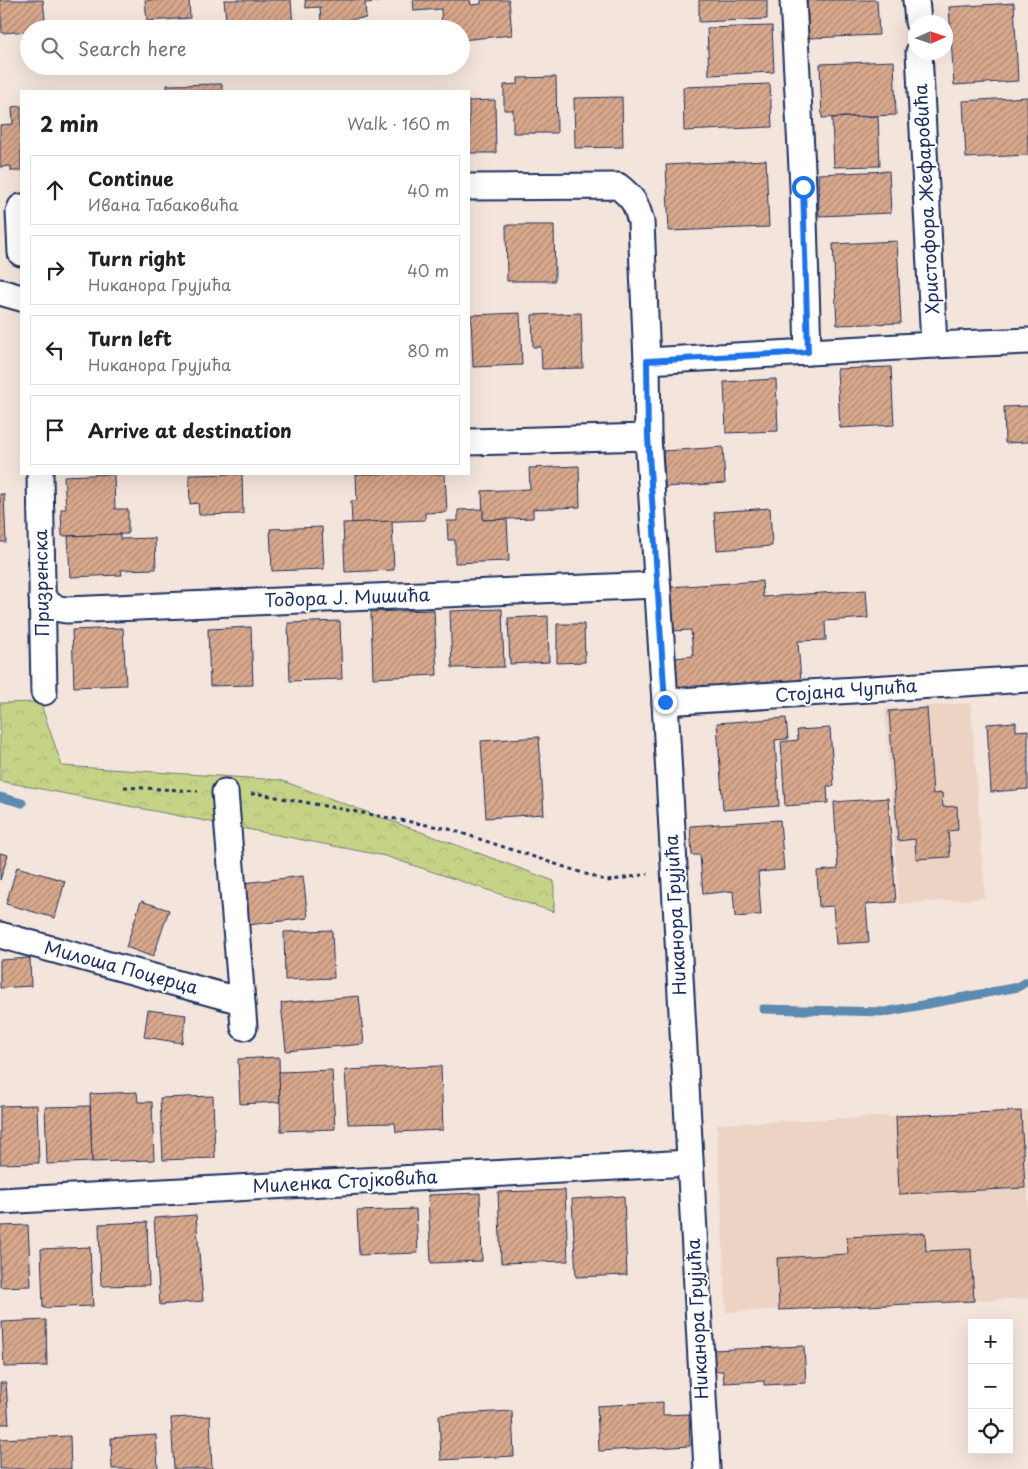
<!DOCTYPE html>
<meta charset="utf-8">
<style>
body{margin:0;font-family:"Playpen Sans",sans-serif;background:#f2f2f2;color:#202124}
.controls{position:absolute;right:15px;bottom:15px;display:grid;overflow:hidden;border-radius:0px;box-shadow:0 5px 20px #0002}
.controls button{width:45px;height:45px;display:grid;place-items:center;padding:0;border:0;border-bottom:1px solid #e0e0e0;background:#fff;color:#202124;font:25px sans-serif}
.compass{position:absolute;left:908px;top:15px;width:45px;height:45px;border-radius:50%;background:#fff;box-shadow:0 5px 20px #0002;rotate:87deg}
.stop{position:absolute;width:15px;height:15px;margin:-11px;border:4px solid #1a73e8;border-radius:50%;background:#fff}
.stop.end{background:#1a73e8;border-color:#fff;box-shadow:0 1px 5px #0008}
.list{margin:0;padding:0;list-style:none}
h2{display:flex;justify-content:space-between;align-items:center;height:65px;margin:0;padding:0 20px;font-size:21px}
h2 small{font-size:16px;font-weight:400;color:#757577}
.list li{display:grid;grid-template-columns:32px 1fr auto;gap:15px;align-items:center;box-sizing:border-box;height:70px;margin:0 10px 10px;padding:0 10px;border:1px solid #e0e0e0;border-radius:0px}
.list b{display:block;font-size:19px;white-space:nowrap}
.list p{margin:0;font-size:16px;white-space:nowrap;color:#757577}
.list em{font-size:16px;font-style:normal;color:#757577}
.icon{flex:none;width:28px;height:28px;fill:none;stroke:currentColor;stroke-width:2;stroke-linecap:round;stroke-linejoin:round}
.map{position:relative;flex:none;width:1028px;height:1469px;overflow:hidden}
.search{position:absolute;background:#fff;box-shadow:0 5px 20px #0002;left:20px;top:20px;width:450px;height:55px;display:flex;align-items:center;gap:12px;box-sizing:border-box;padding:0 18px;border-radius:28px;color:#757577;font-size:19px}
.panel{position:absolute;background:#fff;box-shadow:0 5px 20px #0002;left:20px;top:90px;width:450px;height:385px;border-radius:0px}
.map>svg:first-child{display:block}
.built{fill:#ecd3c4}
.forest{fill:url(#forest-crowns);stroke:#708172}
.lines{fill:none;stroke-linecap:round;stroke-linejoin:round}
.stream{stroke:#5b8ab0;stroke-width:9}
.building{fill:url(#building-hatch);stroke:#1b2f5e}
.minor-casing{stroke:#1b2f5e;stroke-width:29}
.path{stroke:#1b2f5e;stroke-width:3;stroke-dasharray:4 4;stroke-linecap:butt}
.minor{stroke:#fff;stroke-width:25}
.route{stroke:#1a73e8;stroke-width:6}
.labels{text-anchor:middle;stroke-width:4;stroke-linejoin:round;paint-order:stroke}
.street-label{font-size:18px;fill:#1b2f5e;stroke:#fff}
</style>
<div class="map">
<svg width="1028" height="1469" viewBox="0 0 1028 1469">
<defs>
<pattern id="forest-crowns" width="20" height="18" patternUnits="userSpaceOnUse" patternTransform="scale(1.25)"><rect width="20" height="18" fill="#c6d387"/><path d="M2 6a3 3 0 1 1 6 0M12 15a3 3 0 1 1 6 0" fill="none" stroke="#aab577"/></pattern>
<pattern id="building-hatch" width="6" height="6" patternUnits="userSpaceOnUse" patternTransform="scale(1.25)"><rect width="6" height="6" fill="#d9a88c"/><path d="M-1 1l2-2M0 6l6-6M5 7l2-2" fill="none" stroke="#af8976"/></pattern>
</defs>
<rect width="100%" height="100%" fill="#f4e5dc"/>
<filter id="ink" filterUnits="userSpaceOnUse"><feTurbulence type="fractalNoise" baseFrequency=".02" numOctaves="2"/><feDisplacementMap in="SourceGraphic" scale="10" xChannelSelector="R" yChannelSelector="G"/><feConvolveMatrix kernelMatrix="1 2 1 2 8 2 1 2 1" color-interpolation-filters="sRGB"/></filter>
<g filter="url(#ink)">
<g class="built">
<polygon points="971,703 985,898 899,904 885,709"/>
<polygon points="1028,1110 1028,1298 726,1312 717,1124"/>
</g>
<polygon class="forest" points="40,702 62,766 280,780 554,881 554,912 385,856 0,781 0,703"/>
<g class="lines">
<g class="stream">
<polyline points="0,797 22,803"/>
<polyline points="763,1009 885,1012 1018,987 1028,981"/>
</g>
</g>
<g class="building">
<polygon points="0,0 43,0 46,29 29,29 29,31 2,33"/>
<polygon points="145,0 189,0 190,18 147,21"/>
<polygon points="224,0 291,0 293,26 274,27 274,29 227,29"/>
<polygon points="305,0 378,0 378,2 365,3 366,18 321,22 320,7 306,8"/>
<polygon points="413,0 470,0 471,5 481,4 481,0 509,0 512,35 461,40 461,29 442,29 441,9 414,11"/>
<polygon points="699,0 767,0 767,19 699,22"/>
<polygon points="807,0 877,0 879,35 809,38"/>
<polygon points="1014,3 1018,81 954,85 949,7"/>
<polygon points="772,26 774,72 709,75 707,28"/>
<polygon points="894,61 896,115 822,118 820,64"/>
<polygon points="556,77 557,133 513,133 513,110 504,110 504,85 518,84 518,78"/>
<polygon points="222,84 222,91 167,91 167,85"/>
<polygon points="770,84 772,127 684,131 683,87"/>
<polygon points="622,97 623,147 575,148 574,98"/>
<polygon points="1027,97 1028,155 966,158 963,101"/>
<polygon points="495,100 496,153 469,153 469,101"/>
<polygon points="21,106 21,171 11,171 11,166 0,167 0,125 13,124 12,107"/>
<polygon points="878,116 880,166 834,167 832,118"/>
<polygon points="766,160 769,227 669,231 666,165"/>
<polygon points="889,171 891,213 819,216 818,174"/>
<polygon points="506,225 554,225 555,281 507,281"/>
<polygon points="897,241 901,323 837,325 833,244"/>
<polygon points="520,313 522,365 473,367 471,315"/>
<polygon points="581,313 583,368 542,369 541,347 533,347 532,315"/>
<polygon points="891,367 894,425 840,428 837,369"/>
<polygon points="776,379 778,431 726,433 724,382"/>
<polygon points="1028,406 1028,442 1005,443 1004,407"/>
<polygon points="723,447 725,483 665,487 663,451"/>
<polygon points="579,466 580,507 533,509 533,518 483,520 482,491 530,489 529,468"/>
<polygon points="114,474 115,509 128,509 128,534 62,536 61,509 66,509 64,476"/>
<polygon points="242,474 243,514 199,515 198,503 190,504 189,475"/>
<polygon points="356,474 445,474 447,512 425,513 425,520 352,523 351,501 357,501"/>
<polygon points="0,494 4,494 6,542 0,542"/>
<polygon points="770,508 772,546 717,550 714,512"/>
<polygon points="483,509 483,520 507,519 509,561 455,563 455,540 448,540 447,521 458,521 458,510"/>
<polygon points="392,521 394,570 345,572 343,523"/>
<polygon points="322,527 324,569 272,571 270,529"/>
<polygon points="120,534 120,539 155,538 156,569 121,570 122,575 70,577 68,536"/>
<polygon points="762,581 763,597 866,590 868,618 825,621 826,640 798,641 801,682 677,690 675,658 693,656 691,630 673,631 669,587"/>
<polygon points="502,609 504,667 452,668 450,611"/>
<polygon points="434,610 437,675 373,678 371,612"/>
<polygon points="548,616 549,662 510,664 508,618"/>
<polygon points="340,621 342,679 290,681 288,623"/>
<polygon points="557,624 584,624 585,662 557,663"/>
<polygon points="251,627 253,685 210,686 208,629"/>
<polygon points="123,628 126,685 74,687 72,630"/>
<polygon points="927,708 933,794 942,793 943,807 957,806 958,830 948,831 950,857 916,859 915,839 898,841 889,711"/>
<polygon points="786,718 788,739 775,740 779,806 723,810 717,723"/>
<polygon points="1016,722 1016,731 1028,730 1028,789 991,792 987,724"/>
<polygon points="830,728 834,786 827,786 828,803 785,806 781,742 798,740 797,730"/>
<polygon points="539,737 544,814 486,818 481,741"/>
<polygon points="888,798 896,902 866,904 869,942 836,944 833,906 819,907 817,871 838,869 834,802"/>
<polygon points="780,820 784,870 758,872 761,915 735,917 733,891 703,894 700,855 692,855 690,826"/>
<polygon points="0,853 8,855 0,880"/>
<polygon points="17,867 65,881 55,918 6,904"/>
<polygon points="303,876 308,918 248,925 243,883"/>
<polygon points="141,901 169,910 153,957 126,947"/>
<polygon points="332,930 334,978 285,980 284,932"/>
<polygon points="30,958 31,986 0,988 0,960"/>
<polygon points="359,996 364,1044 286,1051 281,1003"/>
<polygon points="148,1010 186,1015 182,1043 144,1037"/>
<polygon points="279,1057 280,1102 240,1104 238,1059"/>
<polygon points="441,1066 443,1130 396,1132 395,1123 348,1124 345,1070"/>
<polygon points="332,1070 335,1129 281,1131 279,1072"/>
<polygon points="137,1092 138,1102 152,1102 154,1160 92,1162 90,1094"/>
<polygon points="213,1096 215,1158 163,1160 160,1098"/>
<polygon points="37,1105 39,1163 0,1164 0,1106"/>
<polygon points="90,1106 92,1162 47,1164 45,1107"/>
<polygon points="1021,1111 1025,1188 899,1194 896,1116"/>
<polygon points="565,1190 568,1261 501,1263 498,1192"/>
<polygon points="480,1193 482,1261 431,1263 428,1195"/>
<polygon points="624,1196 627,1275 576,1277 572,1199"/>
<polygon points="416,1209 418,1253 359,1255 357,1211"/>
<polygon points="196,1215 203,1301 160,1305 154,1218"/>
<polygon points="147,1222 149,1285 101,1286 99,1224"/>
<polygon points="28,1225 31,1286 0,1287 0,1226"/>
<polygon points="925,1233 926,1251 971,1249 974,1301 779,1310 777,1258 848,1254 847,1237"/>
<polygon points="90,1247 93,1306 43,1308 41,1249"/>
<polygon points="46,1320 47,1366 4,1367 2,1322"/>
<polygon points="804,1346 806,1383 764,1385 764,1381 724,1383 723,1371 713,1371 712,1350"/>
<polygon points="0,1383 6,1383 9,1424 0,1424"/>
<polygon points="663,1402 663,1415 689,1414 690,1446 599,1451 597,1406"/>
<polygon points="512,1411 514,1456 441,1460 439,1415"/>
<polygon points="210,1416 212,1469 174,1469 171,1418"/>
<polygon points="156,1435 158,1469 112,1469 111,1438"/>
<polygon points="70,1436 71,1469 0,1469 0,1439"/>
</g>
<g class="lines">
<defs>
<g id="minor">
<polyline points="793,0 803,187 808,352"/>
<polyline points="916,0 918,22"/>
<polyline points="919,52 934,345"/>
<path d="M469 187 618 186C634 199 636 203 641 222L647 361"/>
<polyline points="21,207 19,212 21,253"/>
<polyline points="0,292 21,298"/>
<polyline points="469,442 648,437"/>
<polyline points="40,474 44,692"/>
<path d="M42 597C50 606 55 609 67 610L657 585"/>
<polyline points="665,702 1028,679"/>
<polyline points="225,792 244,1027"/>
<polyline points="0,935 241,1001"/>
<polyline points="0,1201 689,1163"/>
<polyline points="707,1469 665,702 648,437 647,361 934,345 1028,341"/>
</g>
</defs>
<use href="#minor" class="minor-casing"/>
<g class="path">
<polyline points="124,787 198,791"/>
<polyline points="251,794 260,794 449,829 607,881 648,874"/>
</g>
<use href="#minor" class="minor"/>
</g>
</g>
<g class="lines" filter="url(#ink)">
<polyline class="route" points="665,702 648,437 647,361 808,352 803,187"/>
</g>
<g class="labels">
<g class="street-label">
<text transform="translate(927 199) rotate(-93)" y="6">Христофора Жефаровића</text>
<text transform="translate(42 583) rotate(-91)" y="6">Призренска</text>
<text transform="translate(347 598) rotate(-2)" y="6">Тодора Ј. Мишића</text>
<text transform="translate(846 691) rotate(-4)" y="6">Стојана Чупића</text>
<text transform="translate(676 915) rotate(-93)" y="6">Никанора Грујића</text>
<text transform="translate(121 968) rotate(15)" y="6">Милоша Поцерца</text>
<text transform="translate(345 1182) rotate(-3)" y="6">Миленка Стојковића</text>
<text transform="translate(698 1319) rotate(-93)" y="6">Никанора Грујића</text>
</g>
</g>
</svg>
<div class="controls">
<button>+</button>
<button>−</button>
<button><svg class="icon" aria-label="locate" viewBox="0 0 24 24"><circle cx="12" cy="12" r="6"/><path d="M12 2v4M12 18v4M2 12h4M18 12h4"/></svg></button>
</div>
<svg class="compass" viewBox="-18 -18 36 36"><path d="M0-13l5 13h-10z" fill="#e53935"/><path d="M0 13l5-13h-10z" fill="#757577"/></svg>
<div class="stop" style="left:803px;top:187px"></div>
<div class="stop end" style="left:665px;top:702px"></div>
<div class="search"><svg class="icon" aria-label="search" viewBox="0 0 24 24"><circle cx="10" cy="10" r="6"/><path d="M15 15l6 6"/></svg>Search here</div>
<section class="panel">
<h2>2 min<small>Walk · 160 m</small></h2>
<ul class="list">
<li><svg class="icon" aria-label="ahead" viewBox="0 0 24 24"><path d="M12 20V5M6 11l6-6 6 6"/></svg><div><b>Continue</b><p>Ивана Табаковића</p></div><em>40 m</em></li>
<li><svg class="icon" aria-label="right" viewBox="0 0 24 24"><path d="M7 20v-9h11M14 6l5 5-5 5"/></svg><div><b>Turn right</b><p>Никанора Грујића</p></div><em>40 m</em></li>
<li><svg class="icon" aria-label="left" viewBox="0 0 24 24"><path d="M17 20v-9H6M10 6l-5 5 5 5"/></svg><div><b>Turn left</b><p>Никанора Грујића</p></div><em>80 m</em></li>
<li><svg class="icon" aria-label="arrive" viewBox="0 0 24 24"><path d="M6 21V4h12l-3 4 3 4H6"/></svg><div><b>Arrive at destination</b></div></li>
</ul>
</section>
</div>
